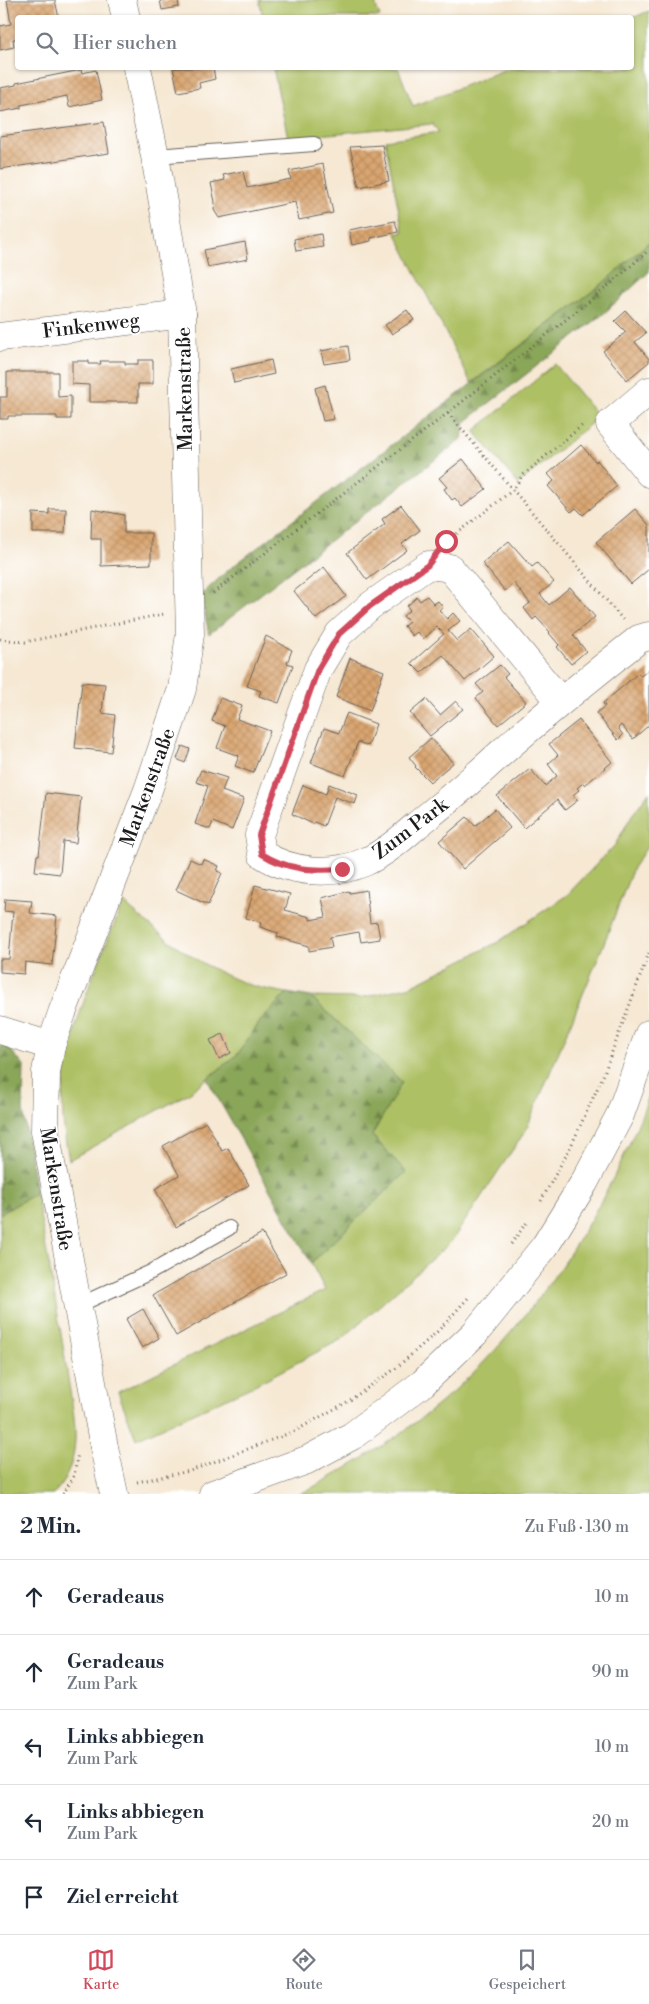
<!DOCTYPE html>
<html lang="de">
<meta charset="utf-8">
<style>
body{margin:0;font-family:"Libre Bodoni",serif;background:#f2f2f3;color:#1f2937}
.stop{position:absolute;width:15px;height:15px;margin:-11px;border:4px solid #d1495b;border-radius:50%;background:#fff}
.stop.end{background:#d1495b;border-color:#fff;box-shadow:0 1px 5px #0008}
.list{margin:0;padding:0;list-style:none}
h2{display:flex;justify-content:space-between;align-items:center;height:65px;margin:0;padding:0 20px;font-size:21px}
h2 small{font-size:16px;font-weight:400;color:#747a83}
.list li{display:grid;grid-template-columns:32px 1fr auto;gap:15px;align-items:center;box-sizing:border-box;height:75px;padding:0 20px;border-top:1px solid #e0e1e3}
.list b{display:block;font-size:19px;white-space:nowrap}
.list p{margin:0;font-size:16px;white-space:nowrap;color:#747a83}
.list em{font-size:16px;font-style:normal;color:#747a83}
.icon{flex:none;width:28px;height:28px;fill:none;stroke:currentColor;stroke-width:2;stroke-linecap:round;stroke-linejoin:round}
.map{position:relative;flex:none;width:649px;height:1494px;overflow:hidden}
.search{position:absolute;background:#fff;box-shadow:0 1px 4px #0004;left:15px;right:15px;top:15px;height:55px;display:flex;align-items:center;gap:12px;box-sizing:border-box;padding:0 18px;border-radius:5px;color:#747a83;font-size:19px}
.sheet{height:440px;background:#fff}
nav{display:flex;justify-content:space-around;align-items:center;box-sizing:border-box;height:70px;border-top:1px solid #e0e1e3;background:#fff;font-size:14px;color:#747a83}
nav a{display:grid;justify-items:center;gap:2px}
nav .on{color:#d1495b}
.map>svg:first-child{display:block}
.green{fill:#adc063;stroke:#646e40}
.forest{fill:url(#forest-firs);stroke:#53613a}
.building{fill:url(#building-cross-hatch)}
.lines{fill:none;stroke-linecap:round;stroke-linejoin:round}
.lane-casing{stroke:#68635c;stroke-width:16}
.street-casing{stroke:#68635c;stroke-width:29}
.path{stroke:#68635c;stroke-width:3;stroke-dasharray:1 4;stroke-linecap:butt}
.lane{stroke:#fff;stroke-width:14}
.street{stroke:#fff;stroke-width:28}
.route{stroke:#d1495b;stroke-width:6}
.labels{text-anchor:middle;stroke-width:4;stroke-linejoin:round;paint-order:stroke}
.street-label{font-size:20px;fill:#1c1c1c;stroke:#fff}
</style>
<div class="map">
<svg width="649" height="1494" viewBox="0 0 649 1494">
<defs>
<pattern id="forest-firs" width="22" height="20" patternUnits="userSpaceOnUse" patternTransform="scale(1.25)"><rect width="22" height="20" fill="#8aa659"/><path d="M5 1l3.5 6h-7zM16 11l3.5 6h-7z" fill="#708649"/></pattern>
<pattern id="building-cross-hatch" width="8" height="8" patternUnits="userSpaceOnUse" patternTransform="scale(1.25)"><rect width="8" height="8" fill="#d9a570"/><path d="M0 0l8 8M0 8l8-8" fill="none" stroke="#ba8d60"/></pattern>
</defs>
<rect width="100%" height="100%" fill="#fff"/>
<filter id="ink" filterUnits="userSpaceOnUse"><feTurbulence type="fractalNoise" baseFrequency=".02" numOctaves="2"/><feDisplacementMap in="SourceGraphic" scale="10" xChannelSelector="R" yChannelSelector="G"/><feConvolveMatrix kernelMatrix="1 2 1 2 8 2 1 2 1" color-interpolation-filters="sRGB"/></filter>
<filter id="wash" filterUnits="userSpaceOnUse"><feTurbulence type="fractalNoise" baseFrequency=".0096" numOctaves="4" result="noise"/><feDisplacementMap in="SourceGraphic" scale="20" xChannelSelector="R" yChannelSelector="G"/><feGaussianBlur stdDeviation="1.12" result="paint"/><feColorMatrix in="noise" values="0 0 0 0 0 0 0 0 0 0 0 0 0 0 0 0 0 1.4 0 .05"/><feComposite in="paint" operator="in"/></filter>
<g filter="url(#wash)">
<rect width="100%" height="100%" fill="#f6e8d3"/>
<g class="green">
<polygon points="259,0 374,0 380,17 263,17"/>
<polygon points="649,11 649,242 602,284 471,383 396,234 403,232 385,140 439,132 432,124 288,138 273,68 398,68 413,106 509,68 632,68 632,18"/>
<polygon points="555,364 599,417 518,484 474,431"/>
<polygon points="649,792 649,844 633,868 601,951 526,1130 451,1242 342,1339 247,1389 136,1439 118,1392 325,1290 311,1263 406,1172 371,1136 402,1082 311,997 360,998 411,986 498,942 567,895 615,845 632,815"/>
<path d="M123 902C162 937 202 969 253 986 264 989 276 991 287 993L262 1019 237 1055 189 1093 69 1160C65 1138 61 1117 63 1095 67 1028 99 964 123 902Z"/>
<path d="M649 1096V1494H300C354 1466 408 1432 454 1391 541 1312 608 1206 649 1096Z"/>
<path d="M36 1193C47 1255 59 1316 68 1378 71 1401 78 1427 74 1450 72 1466 65 1483 53 1494H0V1214Z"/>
</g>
<g class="forest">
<polygon points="649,242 649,272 601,316 465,422 462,439 209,634 201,595 227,571 602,284"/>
<polygon points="287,993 311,997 402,1082 372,1135 406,1172 311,1263 207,1079 237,1055 262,1019"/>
<polygon points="0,1046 8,1047 24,1066 23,1110 36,1193 0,1214"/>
</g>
<g id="blocks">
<g class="building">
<polygon points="7,0 55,0 59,18 18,18 18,39 13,39 14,47 0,50 0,26 11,24"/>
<polygon points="160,0 178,0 179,7 162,10"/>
<polygon points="173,68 213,68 215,79 199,83 200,88 178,92"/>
<polygon points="81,70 82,73 96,70 102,100 69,107 67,96 21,105 21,108 0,112 0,88 16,85 16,83"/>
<polygon points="104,122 109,153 0,169 0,136"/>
<polygon points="382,145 389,181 359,187 350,147"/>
<polygon points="323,164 333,213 299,220 295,202 219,218 214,210 215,202 211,183 225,180 223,175 243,171 247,188 291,179 289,171"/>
<polygon points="395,221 398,232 371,238 371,241 352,245 349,230"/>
<polygon points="321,234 323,247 296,251 294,239"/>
<polygon points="245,242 248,259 208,267 204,250"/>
<polygon points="407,310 414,320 392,334 385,325"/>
<polygon points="626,311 646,333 635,342 649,359 649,362 627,380 603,351 626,332 615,321"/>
<polygon points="348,346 350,360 324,364 321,351"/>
<polygon points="138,360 153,360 153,384 138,384 138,402 89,402 89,385 72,384 72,361 89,361 89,364 101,364 100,361 125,361 125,364 138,364"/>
<polygon points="271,360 274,374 234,383 231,369"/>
<polygon points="7,372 58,372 58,397 71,396 71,419 57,419 57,416 8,416 8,419 0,419 0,397 7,397"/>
<polygon points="325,385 334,419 323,421 315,388"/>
<polygon points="581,445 596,462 597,460 617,486 583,515 576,508 571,512 548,486 554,481 548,474"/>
<polygon points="463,459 486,489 462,507 455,498 452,500 444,489 447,487 439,478"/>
<polygon points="401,505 420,530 402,544 407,550 367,580 347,553 385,524 382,519"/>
<polygon points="49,509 66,509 65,533 33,533 33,513 49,514"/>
<polygon points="92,509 124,515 124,533 151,533 151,564 101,566 101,539 91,539"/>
<polygon points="635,509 649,525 649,569 631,584 596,542"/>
<polygon points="509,541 532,567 537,563 554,582 540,594 549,605 570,587 595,617 573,635 586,651 571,664 557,647 559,645 549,633 550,632 536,617 533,620 524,608 530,603 514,583 505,591 482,563"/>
<polygon points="324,567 346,596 316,619 294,591"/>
<polygon points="427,596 434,604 438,601 443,607 439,610 447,619 453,613 460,621 448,631 457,641 471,629 494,656 465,681 443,655 421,673 411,663 444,634 437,627 423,639 417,632 412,636 404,626 409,622 403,616 410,610 407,606 417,597 420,601"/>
<polygon points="266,636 292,650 287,663 293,665 279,703 259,696 261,691 247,686"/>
<polygon points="350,658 384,671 370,711 336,697"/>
<polygon points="500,665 508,674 504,677 526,702 498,725 476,698 483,692 476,684"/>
<polygon points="649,669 649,725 633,739 621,725 618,728 623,735 618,740 596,713 605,706 603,703 621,688 638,673 641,676"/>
<polygon points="82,682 105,684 102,713 115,715 111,752 75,748"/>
<polygon points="220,698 242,706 237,719 270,731 253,773 235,766 239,756 217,748 225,726 212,721"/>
<polygon points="426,699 440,715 456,701 463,709 430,736 410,713"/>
<polygon points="347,713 376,724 368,746 358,742 345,776 311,763 324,728 339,733"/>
<polygon points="579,720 612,762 585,785 583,783 577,788 579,790 573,795 578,800 565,810 557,800 524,828 497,796 530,769 545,786 557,776 548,764 558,755 549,744"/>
<polygon points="431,738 453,763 430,782 415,767 416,766 409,757"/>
<polygon points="182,746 190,749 185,763 177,759"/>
<polygon points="201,770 227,778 222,791 244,799 232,830 213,822 210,829 195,824 208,786 196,782"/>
<polygon points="329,784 358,795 355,804 335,797 324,826 314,822 313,824 292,814 303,785 326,794"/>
<polygon points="46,793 81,797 76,843 63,841 60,874 35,871 37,855 39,855"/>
<polygon points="495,809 510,828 463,869 439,841 467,817 475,826"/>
<polygon points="190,859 201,864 203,859 219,866 217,871 222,873 208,905 176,890"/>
<polygon points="255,885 290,894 285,910 310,917 310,920 326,917 322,898 349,891 350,893 366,890 370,923 377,922 380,939 361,942 359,932 330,937 332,947 309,951 309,946 277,937 278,933 260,927 261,922 246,918"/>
<polygon points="5,899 32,901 30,913 57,916 52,965 25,962 24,974 0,972 0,959 9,959 13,912 4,911"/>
<polygon points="223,1034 231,1053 219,1059 210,1040"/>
<polygon points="206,1122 222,1151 228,1148 249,1185 176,1227 155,1189 179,1175 163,1146"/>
<polygon points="262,1233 286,1273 176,1336 153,1295"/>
<polygon points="143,1309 159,1338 142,1348 126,1319"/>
</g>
</g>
</g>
<g filter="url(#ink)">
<use href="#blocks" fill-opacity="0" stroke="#68635c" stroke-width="1"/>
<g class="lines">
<defs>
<g id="lane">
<polyline points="155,156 314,144"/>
<polyline points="77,1306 151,1272 229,1228"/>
</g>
<g id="street">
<polyline points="122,0 126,18"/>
<polyline points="0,337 182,314"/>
<polyline points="649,391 610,424 649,473"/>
<path d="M560 701 450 568 428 565 370 606 339 634 318 669 259 835 262 854C291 873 332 876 365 862 385 853 401 839 417 825 446 802 474 778 501 753 546 713 592 676 639 639L649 636"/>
<polyline points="0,1030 51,1046"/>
<polyline points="114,1494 104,1447 45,1131 46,1072 51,1046 62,1013 148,790 182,689 190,634 182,314 155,156 137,68"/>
<polyline points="213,1494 307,1460 352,1436 423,1383 475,1333 545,1246 584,1183 620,1115 649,1034"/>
</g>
</defs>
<use href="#lane" class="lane-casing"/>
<use href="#street" class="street-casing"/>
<g class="path">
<polyline points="448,413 624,621"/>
<polyline points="445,543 514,489 522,476 584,424"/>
<polyline points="213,593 448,413 607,287 649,250"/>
<polyline points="0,639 25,642 164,614"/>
<polyline points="541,1201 571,1146 603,1076 649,953"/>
<polyline points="511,1244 528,1221"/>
<polyline points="137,1482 190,1471 295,1431 347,1402 395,1369 438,1331 468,1298"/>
<polyline points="63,1494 74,1476 78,1453"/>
</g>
<use href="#lane" class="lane"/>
<use href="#street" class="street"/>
</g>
</g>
<g class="lines" filter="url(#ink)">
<path class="route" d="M342 869C312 871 287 870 262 854L259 835 318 669 339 634 370 606 428 565 446 541"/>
</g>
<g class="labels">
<g class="street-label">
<text transform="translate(91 325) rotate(-7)" y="7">Finkenweg</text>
<text transform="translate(184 389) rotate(-91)" y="7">Markenstraße</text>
<text transform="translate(147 787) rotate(-70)" y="7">Markenstraße</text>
<text transform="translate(410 828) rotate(-37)" y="7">Zum Park</text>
<text transform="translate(57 1189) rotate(81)" y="7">Markenstraße</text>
</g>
</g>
</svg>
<div class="stop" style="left:446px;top:541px"></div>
<div class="stop end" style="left:342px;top:869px"></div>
<div class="search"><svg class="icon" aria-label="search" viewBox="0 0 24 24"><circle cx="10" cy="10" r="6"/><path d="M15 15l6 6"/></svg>Hier suchen</div>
</div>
<section class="sheet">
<h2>2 Min.<small>Zu Fuß · 130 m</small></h2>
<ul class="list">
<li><svg class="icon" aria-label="ahead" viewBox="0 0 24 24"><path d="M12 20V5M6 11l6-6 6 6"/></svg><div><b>Geradeaus</b></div><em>10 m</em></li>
<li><svg class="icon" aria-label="ahead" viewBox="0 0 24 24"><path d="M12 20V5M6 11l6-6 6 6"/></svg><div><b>Geradeaus</b><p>Zum Park</p></div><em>90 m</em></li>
<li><svg class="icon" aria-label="left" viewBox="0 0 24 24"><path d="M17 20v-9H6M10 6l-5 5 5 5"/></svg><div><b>Links abbiegen</b><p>Zum Park</p></div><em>10 m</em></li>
<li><svg class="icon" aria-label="left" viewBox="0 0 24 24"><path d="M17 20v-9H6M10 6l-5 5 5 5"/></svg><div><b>Links abbiegen</b><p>Zum Park</p></div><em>20 m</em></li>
<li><svg class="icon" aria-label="arrive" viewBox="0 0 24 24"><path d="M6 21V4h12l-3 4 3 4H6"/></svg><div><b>Ziel erreicht</b></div></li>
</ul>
</section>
<nav>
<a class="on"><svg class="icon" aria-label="map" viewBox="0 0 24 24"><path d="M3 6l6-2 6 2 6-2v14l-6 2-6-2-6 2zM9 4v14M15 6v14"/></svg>Karte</a>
<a><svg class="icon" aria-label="directions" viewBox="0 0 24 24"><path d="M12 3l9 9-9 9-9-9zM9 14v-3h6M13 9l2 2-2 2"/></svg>Route</a>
<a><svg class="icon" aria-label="saved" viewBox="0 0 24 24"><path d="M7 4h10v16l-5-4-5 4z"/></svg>Gespeichert</a>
</nav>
